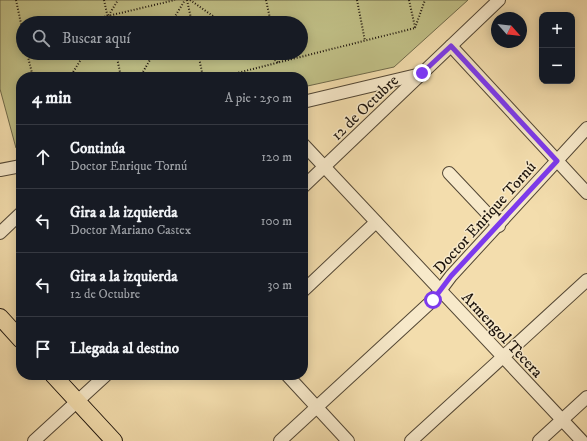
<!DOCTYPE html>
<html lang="es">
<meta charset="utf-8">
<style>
body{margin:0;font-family:"IM FELL DW Pica",serif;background:#20242c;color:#f1f3f6}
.controls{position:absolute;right:12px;top:12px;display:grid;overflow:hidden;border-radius:8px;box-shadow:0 2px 10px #0003}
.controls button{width:36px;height:36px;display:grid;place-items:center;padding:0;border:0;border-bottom:1px solid #363941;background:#171b24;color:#f1f3f6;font:20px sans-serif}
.compass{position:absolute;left:491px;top:12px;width:36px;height:36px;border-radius:50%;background:#171b24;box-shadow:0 2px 10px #0003;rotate:117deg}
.stop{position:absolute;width:12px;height:12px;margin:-9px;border:3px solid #7c3aed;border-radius:50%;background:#fff}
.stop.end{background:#7c3aed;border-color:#fff;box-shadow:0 1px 4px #0008}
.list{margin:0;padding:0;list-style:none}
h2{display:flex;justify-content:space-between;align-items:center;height:52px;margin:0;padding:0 16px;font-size:17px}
h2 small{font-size:13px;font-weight:400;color:#9ea1a6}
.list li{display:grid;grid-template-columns:26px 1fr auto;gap:12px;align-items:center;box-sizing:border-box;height:64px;padding:0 16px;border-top:1px solid #363941}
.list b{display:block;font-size:15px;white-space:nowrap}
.list p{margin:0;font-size:13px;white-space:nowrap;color:#9ea1a6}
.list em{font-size:13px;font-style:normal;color:#9ea1a6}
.icon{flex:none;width:22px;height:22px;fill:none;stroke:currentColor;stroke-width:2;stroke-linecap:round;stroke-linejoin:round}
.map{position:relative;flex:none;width:587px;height:441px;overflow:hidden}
.search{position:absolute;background:#171b24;box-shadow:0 2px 10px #0003;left:16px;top:16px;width:292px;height:44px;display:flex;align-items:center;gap:10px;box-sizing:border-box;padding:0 14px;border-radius:22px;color:#9ea1a6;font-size:15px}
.panel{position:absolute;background:#171b24;box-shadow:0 2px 10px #0003;left:16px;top:72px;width:292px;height:308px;border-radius:16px}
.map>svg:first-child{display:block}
.green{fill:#c0bf86;stroke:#6f6a4a;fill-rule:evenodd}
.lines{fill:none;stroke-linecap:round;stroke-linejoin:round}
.minor-casing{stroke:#534735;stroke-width:14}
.major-casing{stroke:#1e150d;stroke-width:18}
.path{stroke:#1e150d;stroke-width:2;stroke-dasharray:1 2;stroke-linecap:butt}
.minor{stroke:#f7e9ca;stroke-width:12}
.major{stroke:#f3ddad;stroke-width:16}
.route{stroke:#7c3aed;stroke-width:5}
.labels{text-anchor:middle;stroke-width:3;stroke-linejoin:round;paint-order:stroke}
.street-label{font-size:16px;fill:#1e150d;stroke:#f7e9ca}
</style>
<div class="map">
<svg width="587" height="441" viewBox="0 0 587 441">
<rect width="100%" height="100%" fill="#f3ddad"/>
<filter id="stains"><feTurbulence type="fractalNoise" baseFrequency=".005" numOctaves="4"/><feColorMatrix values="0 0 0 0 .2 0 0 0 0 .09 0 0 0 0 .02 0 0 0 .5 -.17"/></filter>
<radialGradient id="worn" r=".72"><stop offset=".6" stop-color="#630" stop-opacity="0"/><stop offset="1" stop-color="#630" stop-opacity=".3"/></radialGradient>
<path class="green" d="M0 0H468L394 67 303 87V77H21V147L16 148 0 89ZM23 23H301V53H23Z"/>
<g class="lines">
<defs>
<g id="minor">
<polyline points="451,46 587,193"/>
<polyline points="303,102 421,74"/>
<polyline points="303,144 582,441"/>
<polyline points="0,170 21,166"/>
<polyline points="449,173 499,226"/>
<polyline points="303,187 499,0"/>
<polyline points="0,233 21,213"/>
<polyline points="303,291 376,222"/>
<polyline points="287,375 348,441"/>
<polyline points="34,441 106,375"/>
<polyline points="280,441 433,300 451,276 587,128"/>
<polyline points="411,441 587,280"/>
<polyline points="539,441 587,397"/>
</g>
<g id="major">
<polyline points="0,317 21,340"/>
<polyline points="53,375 114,441"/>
</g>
</defs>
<use href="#minor" class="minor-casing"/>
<use href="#major" class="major-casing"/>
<g class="path">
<polyline points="16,0 23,33"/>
<polyline points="104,0 109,23"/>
<polyline points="187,0 192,23"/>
<polyline points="190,0 223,23"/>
<polyline points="266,0 271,23"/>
<polyline points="357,0 365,41"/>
<polyline points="409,0 415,27"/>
<polyline points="72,23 108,16 175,0"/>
<polyline points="104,23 118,0"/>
<polyline points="171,23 185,0"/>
<polyline points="415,28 425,0"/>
<polyline points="27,53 33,77"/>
<polyline points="116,53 121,77"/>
<polyline points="198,53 203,77"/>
<polyline points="265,53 279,63"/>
<polyline points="277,53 279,62"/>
<polyline points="70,77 85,53"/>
<polyline points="140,77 154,53"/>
<polyline points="221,77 415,28"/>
</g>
<use href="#minor" class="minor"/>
<use href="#major" class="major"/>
</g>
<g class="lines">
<polyline class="route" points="422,73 451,46 557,161 451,276 433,300"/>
</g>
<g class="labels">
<g class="street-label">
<text transform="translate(364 107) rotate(-44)" y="6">12 de Octubre</text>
<text transform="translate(484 217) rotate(-48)" y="6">Doctor Enrique Tornú</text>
<text transform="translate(503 334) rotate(47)" y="6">Armengol Tecera</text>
</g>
</g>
<rect width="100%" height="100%" filter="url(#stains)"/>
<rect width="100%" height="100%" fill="url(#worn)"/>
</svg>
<div class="controls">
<button>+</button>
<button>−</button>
</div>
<svg class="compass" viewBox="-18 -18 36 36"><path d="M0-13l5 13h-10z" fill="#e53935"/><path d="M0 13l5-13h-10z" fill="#9ea1a6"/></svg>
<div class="stop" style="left:433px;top:300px"></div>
<div class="stop end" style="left:422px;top:73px"></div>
<div class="search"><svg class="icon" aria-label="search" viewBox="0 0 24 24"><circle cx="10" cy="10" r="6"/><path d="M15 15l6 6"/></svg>Buscar aquí</div>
<section class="panel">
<h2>4 min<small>A pie · 250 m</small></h2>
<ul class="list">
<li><svg class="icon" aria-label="ahead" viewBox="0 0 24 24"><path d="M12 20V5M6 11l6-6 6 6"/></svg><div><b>Continúa</b><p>Doctor Enrique Tornú</p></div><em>120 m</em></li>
<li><svg class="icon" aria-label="left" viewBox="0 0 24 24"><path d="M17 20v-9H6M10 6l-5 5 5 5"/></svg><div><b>Gira a la izquierda</b><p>Doctor Mariano Castex</p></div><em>100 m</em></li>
<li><svg class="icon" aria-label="left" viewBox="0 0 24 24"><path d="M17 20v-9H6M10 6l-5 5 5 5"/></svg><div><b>Gira a la izquierda</b><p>12 de Octubre</p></div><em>30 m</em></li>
<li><svg class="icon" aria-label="arrive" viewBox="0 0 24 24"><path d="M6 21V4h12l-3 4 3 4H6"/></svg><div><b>Llegada al destino</b></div></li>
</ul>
</section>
</div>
